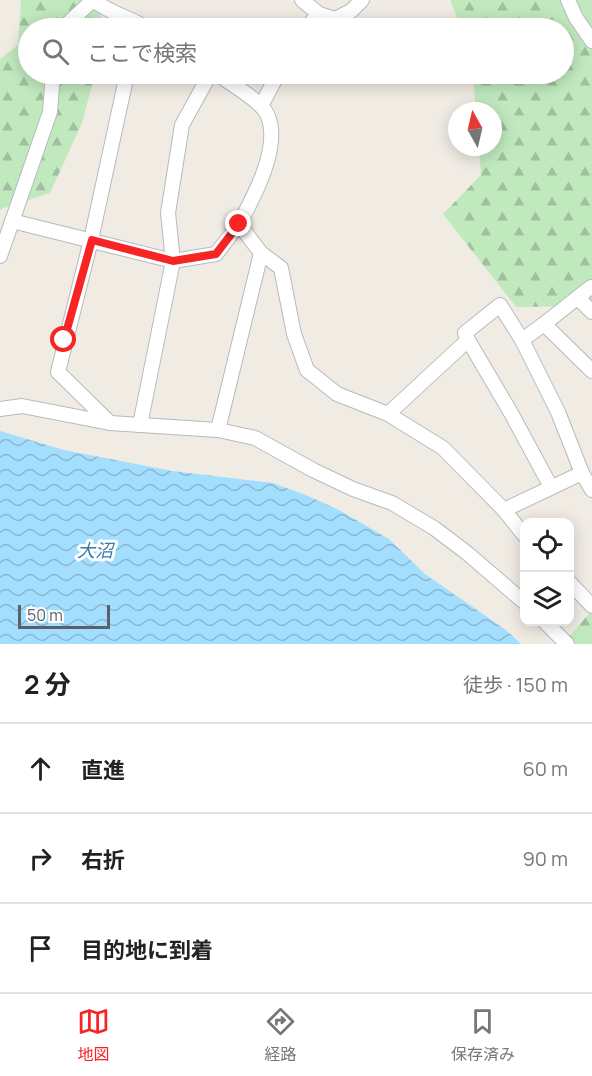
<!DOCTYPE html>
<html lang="ja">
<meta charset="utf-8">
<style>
body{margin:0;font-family:Manrope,"Noto Sans JP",sans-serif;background:#f2f2f2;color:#222}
.controls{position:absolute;right:18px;bottom:18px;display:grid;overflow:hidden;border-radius:12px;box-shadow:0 3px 15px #0003}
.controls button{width:54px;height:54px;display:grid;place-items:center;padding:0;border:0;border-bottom:2px solid #e0e0e0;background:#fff;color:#222;font:30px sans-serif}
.compass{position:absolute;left:448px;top:102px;width:54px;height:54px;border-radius:50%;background:#fff;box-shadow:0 3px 15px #0003;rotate:352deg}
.scale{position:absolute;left:18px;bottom:15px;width:92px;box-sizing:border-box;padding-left:6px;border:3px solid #5c6166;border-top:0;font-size:16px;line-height:21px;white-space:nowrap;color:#5c6166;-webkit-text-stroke:4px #fff;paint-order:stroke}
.stop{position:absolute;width:18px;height:18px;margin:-14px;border:4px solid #f62423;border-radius:50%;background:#fff}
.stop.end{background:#f62423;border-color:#fff;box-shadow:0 2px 6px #0008}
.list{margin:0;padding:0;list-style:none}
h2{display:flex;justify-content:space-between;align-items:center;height:78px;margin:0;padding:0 24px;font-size:26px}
h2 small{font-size:20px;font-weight:400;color:#767676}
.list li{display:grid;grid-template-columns:39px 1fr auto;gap:18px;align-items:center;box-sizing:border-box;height:90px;padding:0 24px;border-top:2px solid #e0e0e0}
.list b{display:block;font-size:22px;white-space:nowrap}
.list em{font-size:20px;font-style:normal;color:#767676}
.icon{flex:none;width:33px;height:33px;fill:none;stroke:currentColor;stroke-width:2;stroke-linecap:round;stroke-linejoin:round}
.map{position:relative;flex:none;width:592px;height:644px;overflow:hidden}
.search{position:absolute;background:#fff;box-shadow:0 3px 15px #0003;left:18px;right:18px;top:18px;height:66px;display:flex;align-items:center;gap:15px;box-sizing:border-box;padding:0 21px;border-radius:33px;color:#767676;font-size:22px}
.sheet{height:348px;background:#fff}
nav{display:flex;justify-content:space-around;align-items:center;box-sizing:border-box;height:84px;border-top:2px solid #e0e0e0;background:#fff;font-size:16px;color:#767676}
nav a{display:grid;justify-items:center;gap:3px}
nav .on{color:#f62423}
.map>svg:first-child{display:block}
.forest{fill:url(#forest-firs)}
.water{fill:url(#water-waves)}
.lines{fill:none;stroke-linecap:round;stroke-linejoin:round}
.minor-casing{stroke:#b6babf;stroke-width:16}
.minor{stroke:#fff;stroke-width:14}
.route{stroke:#f62423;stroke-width:8}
.labels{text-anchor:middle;stroke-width:6;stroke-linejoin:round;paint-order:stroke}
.water-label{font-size:18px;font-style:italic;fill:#367ab0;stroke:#fff}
</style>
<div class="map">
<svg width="592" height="644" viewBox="0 0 592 644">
<defs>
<pattern id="forest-firs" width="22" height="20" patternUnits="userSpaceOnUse" patternTransform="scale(1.5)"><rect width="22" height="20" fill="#c1e9be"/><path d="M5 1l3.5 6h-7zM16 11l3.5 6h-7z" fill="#a0c09e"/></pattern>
<pattern id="water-waves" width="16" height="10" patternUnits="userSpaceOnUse" patternTransform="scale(1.5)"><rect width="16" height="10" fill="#a4deff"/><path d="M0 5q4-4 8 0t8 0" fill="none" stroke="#89b7d2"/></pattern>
</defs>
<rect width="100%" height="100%" fill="#f0ece4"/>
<g class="forest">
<polygon points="21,0 94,0 106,28 28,28 28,74 95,74 82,123 50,193 1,209 0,211 0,59 18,45"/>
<polygon points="450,0 592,0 592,306 516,307 443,214 481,175 479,147 493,147 493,111 476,111 473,74 564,74 564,28 461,28"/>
<polygon points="592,610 592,644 571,644 570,636"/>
</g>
<polygon class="water" points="0,431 64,450 172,471 273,483 306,495 339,510 389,539 425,574 506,630 521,644 0,644"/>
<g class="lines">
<defs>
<g id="minor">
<path d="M93 0C112 14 128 17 147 28"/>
<polyline points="302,0 319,14 335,19 351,11 362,0"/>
<polyline points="568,0 576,18 592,41"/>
<polyline points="63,28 93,0"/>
<polyline points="306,28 319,14"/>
<path d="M217 74C230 83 261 101 267 114 282 145 254 197 239 224L261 253 218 430"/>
<polyline points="261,106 278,74"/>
<polyline points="12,221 173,261 216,254 239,224"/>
<polyline points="261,253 281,268 294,334 307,370 337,394 388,414 443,448 504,510 524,535"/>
<polyline points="0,256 50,112 53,74"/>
<polyline points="578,298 592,312"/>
<polyline points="544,324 591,287"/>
<polyline points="468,340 511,413 551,487"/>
<polyline points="522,340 558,412 582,473 592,490"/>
<polyline points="0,409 22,406 110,423 218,430 255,438 313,470 353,489 392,503 434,528 467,553 524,602"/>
<polyline points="388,414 468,340 465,333 500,305 522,340 544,324 592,371"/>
<polyline points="110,423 58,372 91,240 127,74"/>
<polyline points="140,425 173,261 168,213 182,125 210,74"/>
<polyline points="504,510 582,473"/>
<polyline points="570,583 592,606"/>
<polyline points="545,622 567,644"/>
</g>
</defs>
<use href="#minor" class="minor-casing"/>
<use href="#minor" class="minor"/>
</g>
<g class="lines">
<polyline class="route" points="64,340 92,240 173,261 216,254 239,224"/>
</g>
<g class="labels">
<g class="water-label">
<text x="95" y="557">大沼</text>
</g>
</g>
</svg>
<div class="controls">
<button><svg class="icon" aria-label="locate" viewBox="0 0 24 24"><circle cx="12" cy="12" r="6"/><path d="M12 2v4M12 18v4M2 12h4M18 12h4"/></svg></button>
<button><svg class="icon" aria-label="layers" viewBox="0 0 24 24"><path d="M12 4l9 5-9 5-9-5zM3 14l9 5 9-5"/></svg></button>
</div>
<svg class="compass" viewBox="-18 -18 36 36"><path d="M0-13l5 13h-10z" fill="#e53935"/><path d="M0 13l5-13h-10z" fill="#767676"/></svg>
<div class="scale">50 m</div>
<div class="stop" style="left:64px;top:340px"></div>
<div class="stop end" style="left:239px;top:224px"></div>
<div class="search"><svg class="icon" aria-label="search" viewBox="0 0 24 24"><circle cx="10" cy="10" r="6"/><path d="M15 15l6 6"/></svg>ここで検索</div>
</div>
<section class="sheet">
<h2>2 分<small>徒歩 · 150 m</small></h2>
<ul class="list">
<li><svg class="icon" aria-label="ahead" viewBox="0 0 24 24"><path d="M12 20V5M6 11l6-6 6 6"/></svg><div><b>直進</b></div><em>60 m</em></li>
<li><svg class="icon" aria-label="right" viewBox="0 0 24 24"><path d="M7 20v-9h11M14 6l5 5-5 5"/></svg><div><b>右折</b></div><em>90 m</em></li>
<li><svg class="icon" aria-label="arrive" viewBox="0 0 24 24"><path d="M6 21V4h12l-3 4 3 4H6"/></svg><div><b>目的地に到着</b></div></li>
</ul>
</section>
<nav>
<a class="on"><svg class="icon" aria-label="map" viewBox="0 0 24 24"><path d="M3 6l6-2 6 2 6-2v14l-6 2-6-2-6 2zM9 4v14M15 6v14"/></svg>地図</a>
<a><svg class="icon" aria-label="directions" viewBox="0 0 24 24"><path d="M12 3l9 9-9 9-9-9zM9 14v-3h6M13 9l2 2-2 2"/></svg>経路</a>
<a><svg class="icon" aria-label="saved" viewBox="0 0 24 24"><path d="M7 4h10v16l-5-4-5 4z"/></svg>保存済み</a>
</nav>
